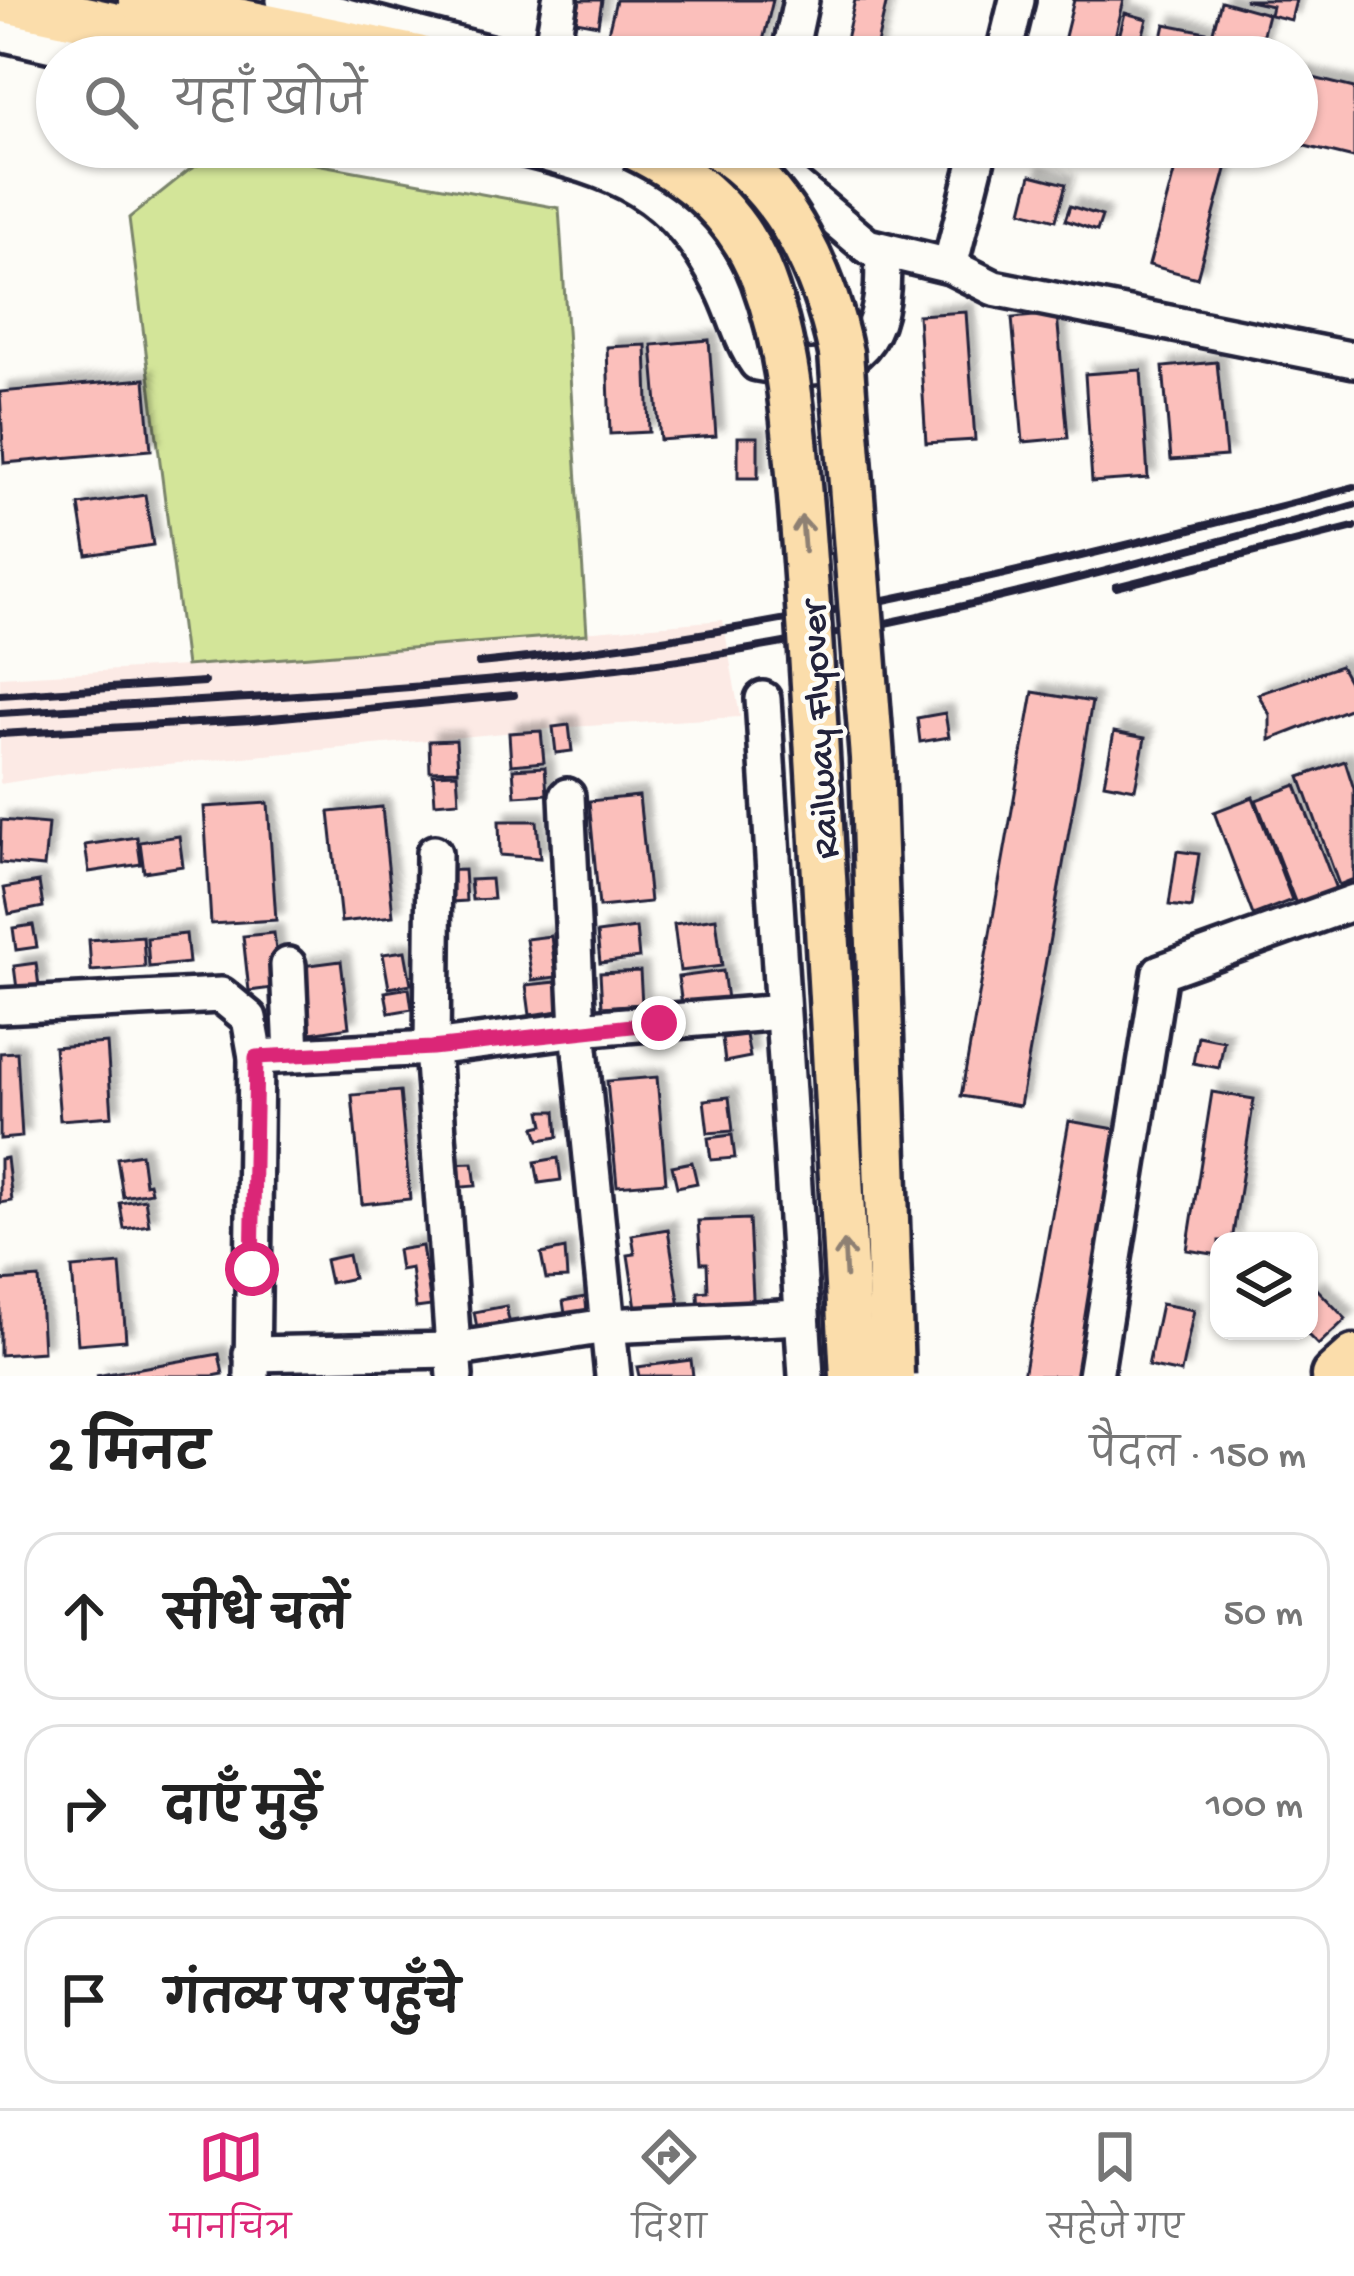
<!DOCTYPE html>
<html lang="hi">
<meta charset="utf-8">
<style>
body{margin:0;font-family:"Gochi Hand","Playpen Sans Deva",sans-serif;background:#f2f2f2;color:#222}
.controls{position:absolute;right:36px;bottom:36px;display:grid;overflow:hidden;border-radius:24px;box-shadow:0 3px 9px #0004}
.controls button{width:108px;height:108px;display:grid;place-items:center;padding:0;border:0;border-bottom:3px solid #e0e0e0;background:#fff;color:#222;font:60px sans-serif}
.stop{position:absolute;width:36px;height:36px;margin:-27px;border:9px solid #db2777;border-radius:50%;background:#fff}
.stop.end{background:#db2777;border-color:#fff;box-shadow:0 3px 12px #0008}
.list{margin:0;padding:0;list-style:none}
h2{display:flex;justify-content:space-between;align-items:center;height:156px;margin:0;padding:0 48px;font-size:51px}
h2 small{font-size:39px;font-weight:400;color:#767676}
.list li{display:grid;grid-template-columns:78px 1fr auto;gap:36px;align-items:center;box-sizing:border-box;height:168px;margin:0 24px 24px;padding:0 24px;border:3px solid #e0e0e0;border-radius:36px}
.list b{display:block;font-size:45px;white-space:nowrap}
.list em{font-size:39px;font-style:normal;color:#767676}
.icon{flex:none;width:66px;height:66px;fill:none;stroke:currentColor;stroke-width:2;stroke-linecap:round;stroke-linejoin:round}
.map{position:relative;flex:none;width:1354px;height:1376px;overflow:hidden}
.search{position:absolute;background:#fff;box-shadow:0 3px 9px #0004;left:36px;right:36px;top:36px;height:132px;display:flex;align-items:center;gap:30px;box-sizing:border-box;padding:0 42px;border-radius:66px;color:#767676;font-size:45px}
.sheet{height:732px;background:#fff}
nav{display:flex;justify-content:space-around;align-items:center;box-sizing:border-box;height:168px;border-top:3px solid #e0e0e0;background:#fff;font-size:33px;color:#767676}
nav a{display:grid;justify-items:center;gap:6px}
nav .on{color:#db2777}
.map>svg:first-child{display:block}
.built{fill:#fceae5}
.green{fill:#d3e599;stroke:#7a846a;stroke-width:3}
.building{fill:#fbbfbb;stroke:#22223b;stroke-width:3;filter:url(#shadow)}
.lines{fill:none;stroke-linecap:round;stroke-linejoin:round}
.minor-casing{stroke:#22223b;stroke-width:42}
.major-casing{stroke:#22223b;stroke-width:51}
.minor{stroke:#fdfcf7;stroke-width:33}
.major{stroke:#fbddab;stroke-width:42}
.rail{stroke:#22223b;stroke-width:8}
.major-bridge-casing{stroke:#22223b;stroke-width:51;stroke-linecap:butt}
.major-bridge{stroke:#fbddab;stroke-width:42}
.oneway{stroke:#8e8073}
.route{stroke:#db2777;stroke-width:15}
.labels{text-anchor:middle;stroke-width:9;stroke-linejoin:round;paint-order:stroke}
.street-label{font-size:39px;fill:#22223b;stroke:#fdfcf7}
</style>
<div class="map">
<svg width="1354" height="1376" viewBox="0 0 1354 1376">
<defs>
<filter id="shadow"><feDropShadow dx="8" dy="-8" stdDeviation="3" flood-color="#0004"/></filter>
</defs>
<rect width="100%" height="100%" fill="#fdfcf7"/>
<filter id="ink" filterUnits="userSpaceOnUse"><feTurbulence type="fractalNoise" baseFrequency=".00833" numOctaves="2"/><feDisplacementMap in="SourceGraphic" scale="24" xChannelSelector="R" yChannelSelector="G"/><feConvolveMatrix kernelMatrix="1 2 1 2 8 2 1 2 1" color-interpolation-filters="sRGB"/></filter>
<g filter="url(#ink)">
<polygon class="built" points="723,620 740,717 570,727 69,773 0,784 0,677 186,666"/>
<polygon class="green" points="228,148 559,208 587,634 186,666 129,218 189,170"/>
<g class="building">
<polygon points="580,0 602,0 598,25 576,21"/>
<polygon points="616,0 773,0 759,57 674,57 606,41"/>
<polygon points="855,0 887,0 874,57 842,57"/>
<polygon points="1074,0 1124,0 1110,57 1060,57"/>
<polygon points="1244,0 1296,0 1291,20 1270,15 1272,6"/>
<polygon points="1221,1 1268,14 1257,57 1206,57"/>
<polygon points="1125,13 1147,19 1137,57 1114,57"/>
<polygon points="1165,24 1206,32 1200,57 1158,57"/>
<polygon points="1297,74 1354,88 1354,158 1297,144"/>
<polygon points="1181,147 1232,147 1197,278 1149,265"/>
<polygon points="1031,175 1066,184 1056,220 1022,211"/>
<polygon points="1070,206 1102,216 1097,231 1065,220"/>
<polygon points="966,312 975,440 926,443 918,315"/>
<polygon points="1057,314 1068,438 1023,442 1012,318"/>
<polygon points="709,340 716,436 660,440 652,345"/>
<polygon points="646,345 649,432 610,434 607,347"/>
<polygon points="1217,362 1226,456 1171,460 1163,367"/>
<polygon points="1141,370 1148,478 1092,482 1085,374"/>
<polygon points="145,379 151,450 4,463 0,392"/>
<rect x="738" y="437" width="20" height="41"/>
<polygon points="145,495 153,545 87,555 79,505"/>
<polygon points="1340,666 1350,684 1354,707 1270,740 1270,715 1258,694"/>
<polygon points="1033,692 1092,702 1020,1106 961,1096"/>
<polygon points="945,713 949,737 920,742 917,718"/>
<polygon points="569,725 572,751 556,753 553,727"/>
<polygon points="541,731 544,762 511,765 509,733"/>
<polygon points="1114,732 1145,738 1135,789 1104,783"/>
<polygon points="456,740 458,770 430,771 429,741"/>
<polygon points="1345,761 1354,789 1354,879 1339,885 1300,777"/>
<polygon points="545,767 547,794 515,796 513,769"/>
<polygon points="457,773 459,801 435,803 433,774"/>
<polygon points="1296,785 1336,889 1296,904 1256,800"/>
<polygon points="639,796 650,902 599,907 589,801"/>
<polygon points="1253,797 1292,900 1253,915 1214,812"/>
<polygon points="268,803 276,920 211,924 204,807"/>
<polygon points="382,807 393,916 341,922 329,812"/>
<polygon points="1,820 48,824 44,867 0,863"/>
<polygon points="499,821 537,821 540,858 500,855"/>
<polygon points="179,836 183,866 144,872 140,842"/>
<polygon points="137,837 141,864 89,872 85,845"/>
<polygon points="1177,851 1199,854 1191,908 1169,905"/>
<polygon points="464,870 466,901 436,903 435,871"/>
<polygon points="491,879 493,899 472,900 470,880"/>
<polygon points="39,882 43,907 9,914 4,888"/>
<polygon points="716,918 722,966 680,971 674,924"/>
<polygon points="33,925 37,947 16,950 13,928"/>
<polygon points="636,928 639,958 600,963 597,933"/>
<polygon points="274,933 280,987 249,991 243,936"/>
<polygon points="186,934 189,963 149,967 147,938"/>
<polygon points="143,936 145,967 91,971 89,940"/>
<polygon points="551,936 556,977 532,980 526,939"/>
<polygon points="405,951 411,984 389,988 383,954"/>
<polygon points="341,961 349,1027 311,1033 302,966"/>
<polygon points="36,963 39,987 17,989 14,966"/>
<polygon points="640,971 642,1004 602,1007 600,973"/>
<polygon points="723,971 727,999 682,1005 678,977"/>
<polygon points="557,982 560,1011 530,1015 526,985"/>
<polygon points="409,988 412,1009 389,1013 385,992"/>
<polygon points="746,1035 750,1057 725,1062 722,1038"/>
<polygon points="1198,1036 1224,1041 1219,1068 1193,1063"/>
<polygon points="107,1043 112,1116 60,1120 54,1047"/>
<polygon points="17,1052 22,1137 0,1139 0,1053"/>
<polygon points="657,1077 666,1182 617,1186 607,1081"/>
<polygon points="400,1091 410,1199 362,1204 352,1095"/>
<polygon points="1212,1092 1254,1099 1232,1241 1219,1241 1219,1255 1187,1250"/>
<polygon points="729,1097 733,1131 708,1133 704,1100"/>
<polygon points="541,1111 556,1111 558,1137 539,1140 535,1127 544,1125"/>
<polygon points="1069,1121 1133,1132 1089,1376 1023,1376"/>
<polygon points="732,1135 735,1158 711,1160 708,1138"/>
<polygon points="141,1154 145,1184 149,1183 151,1192 123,1197 117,1158"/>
<polygon points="7,1158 12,1201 0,1203 0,1159"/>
<polygon points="558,1158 561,1180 539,1183 535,1162"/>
<polygon points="692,1162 697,1183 677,1187 672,1166"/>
<polygon points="473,1163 476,1186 450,1188 449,1164"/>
<polygon points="145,1199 149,1225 124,1229 120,1203"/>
<polygon points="749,1219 754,1316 699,1320 698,1292 708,1291 707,1263 701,1263 698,1221"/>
<polygon points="668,1229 681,1314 638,1321 628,1255 635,1254 632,1235"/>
<polygon points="422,1246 431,1306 416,1308 411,1268 400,1270 397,1250"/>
<polygon points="565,1249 567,1278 546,1279 541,1254"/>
<polygon points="348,1255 353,1278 330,1283 325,1260"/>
<polygon points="120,1264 126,1340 78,1344 72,1268"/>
<polygon points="39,1278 43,1352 0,1355 0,1281"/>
<polygon points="1317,1289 1346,1319 1318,1345 1304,1331 1309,1331 1309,1297"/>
<polygon points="596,1295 604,1342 484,1364 474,1312 506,1306 511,1330 566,1320 563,1301"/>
<polygon points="1161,1304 1194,1310 1181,1373 1148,1366"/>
<polygon points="219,1354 223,1374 213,1376 96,1376"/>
<polygon points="691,1360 693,1376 639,1376 637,1367"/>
</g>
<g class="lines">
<defs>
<g id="minor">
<polyline points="284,0 505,57"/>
<polyline points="0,33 104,57"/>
<polyline points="550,57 560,0"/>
<polyline points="789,57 801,0"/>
<polyline points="1003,57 1017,0"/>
<path d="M517 147C619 172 672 189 722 287 735 312 740 339 757 363 849 381 889 350 882 254L867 246"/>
<polyline points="749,147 867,246 950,266 994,288 1354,360"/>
<polyline points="950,266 980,147"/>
<polyline points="763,699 806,1376"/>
<polyline points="567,796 578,1029 613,1376"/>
<polyline points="434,853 432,1048 455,1376"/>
<polyline points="288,965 292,1054"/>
<polyline points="0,1006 221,995 249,1018 256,1057 252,1376"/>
<polyline points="256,1057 432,1048 578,1029 782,1012"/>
<polyline points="251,1354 452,1350 606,1326 801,1317"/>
<polyline points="1095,1376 1160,972 1354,902"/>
</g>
<g id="major">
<polyline points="0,0 267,57"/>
<polyline points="140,0 418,57"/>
<polyline points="1333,1376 1354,1357"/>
</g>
</defs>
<use href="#minor" class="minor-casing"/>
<use href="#major" class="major-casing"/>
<use href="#minor" class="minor"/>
<use href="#major" class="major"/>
<g class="rail">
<polyline points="1116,587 1354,527"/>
<path d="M479 663C777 634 1065 563 1354 487"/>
<polyline points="0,695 204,682"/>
<path d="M0 713C206 700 412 691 617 668 867 639 1112 570 1354 505"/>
<polyline points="0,734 251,720 514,695"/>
</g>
<defs>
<g id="major-bridge">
<path d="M633 147C693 176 739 215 763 279 788 346 793 415 799 485 805 552 809 618 813 685 827 915 839 1146 852 1376"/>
<path d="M717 147C787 190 825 276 841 353L872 758 892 1376"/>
</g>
</defs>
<use href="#major-bridge" class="major-bridge-casing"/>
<use href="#major-bridge" class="major-bridge"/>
</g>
<defs><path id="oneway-shaft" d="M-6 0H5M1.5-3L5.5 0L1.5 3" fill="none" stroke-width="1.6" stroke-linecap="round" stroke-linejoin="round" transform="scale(3)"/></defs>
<g class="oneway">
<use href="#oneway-shaft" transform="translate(803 534) rotate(-95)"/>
<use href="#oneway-shaft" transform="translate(845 1259) rotate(-93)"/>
</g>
</g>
<g class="lines" filter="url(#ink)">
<polyline class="route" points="252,1269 256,1057 432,1048 659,1023"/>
</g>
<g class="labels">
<g class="street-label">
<text transform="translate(816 730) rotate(-93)" y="14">Railway Flyover</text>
</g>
</g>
</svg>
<div class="controls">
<button><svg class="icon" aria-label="layers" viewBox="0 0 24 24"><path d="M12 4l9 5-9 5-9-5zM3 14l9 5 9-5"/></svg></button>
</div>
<div class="stop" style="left:252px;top:1269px"></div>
<div class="stop end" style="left:659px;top:1023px"></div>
<div class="search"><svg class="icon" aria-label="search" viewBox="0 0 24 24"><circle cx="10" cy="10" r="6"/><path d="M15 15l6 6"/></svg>यहाँ खोजें</div>
</div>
<section class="sheet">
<h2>2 मिनट<small>पैदल · 150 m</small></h2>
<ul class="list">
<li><svg class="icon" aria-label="ahead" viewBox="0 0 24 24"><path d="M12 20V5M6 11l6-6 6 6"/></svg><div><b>सीधे चलें</b></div><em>50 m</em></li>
<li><svg class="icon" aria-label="right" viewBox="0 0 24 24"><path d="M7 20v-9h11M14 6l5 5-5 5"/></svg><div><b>दाएँ मुड़ें</b></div><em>100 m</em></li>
<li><svg class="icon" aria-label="arrive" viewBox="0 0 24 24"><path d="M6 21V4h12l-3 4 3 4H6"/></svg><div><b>गंतव्य पर पहुँचे</b></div></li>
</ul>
</section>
<nav>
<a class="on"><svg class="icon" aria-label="map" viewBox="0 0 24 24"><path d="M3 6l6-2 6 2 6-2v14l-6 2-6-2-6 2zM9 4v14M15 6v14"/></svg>मानचित्र</a>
<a><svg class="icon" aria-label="directions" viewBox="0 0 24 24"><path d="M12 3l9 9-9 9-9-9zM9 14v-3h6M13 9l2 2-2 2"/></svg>दिशा</a>
<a><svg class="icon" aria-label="saved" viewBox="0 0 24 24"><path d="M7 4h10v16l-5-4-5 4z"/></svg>सहेजे गए</a>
</nav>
